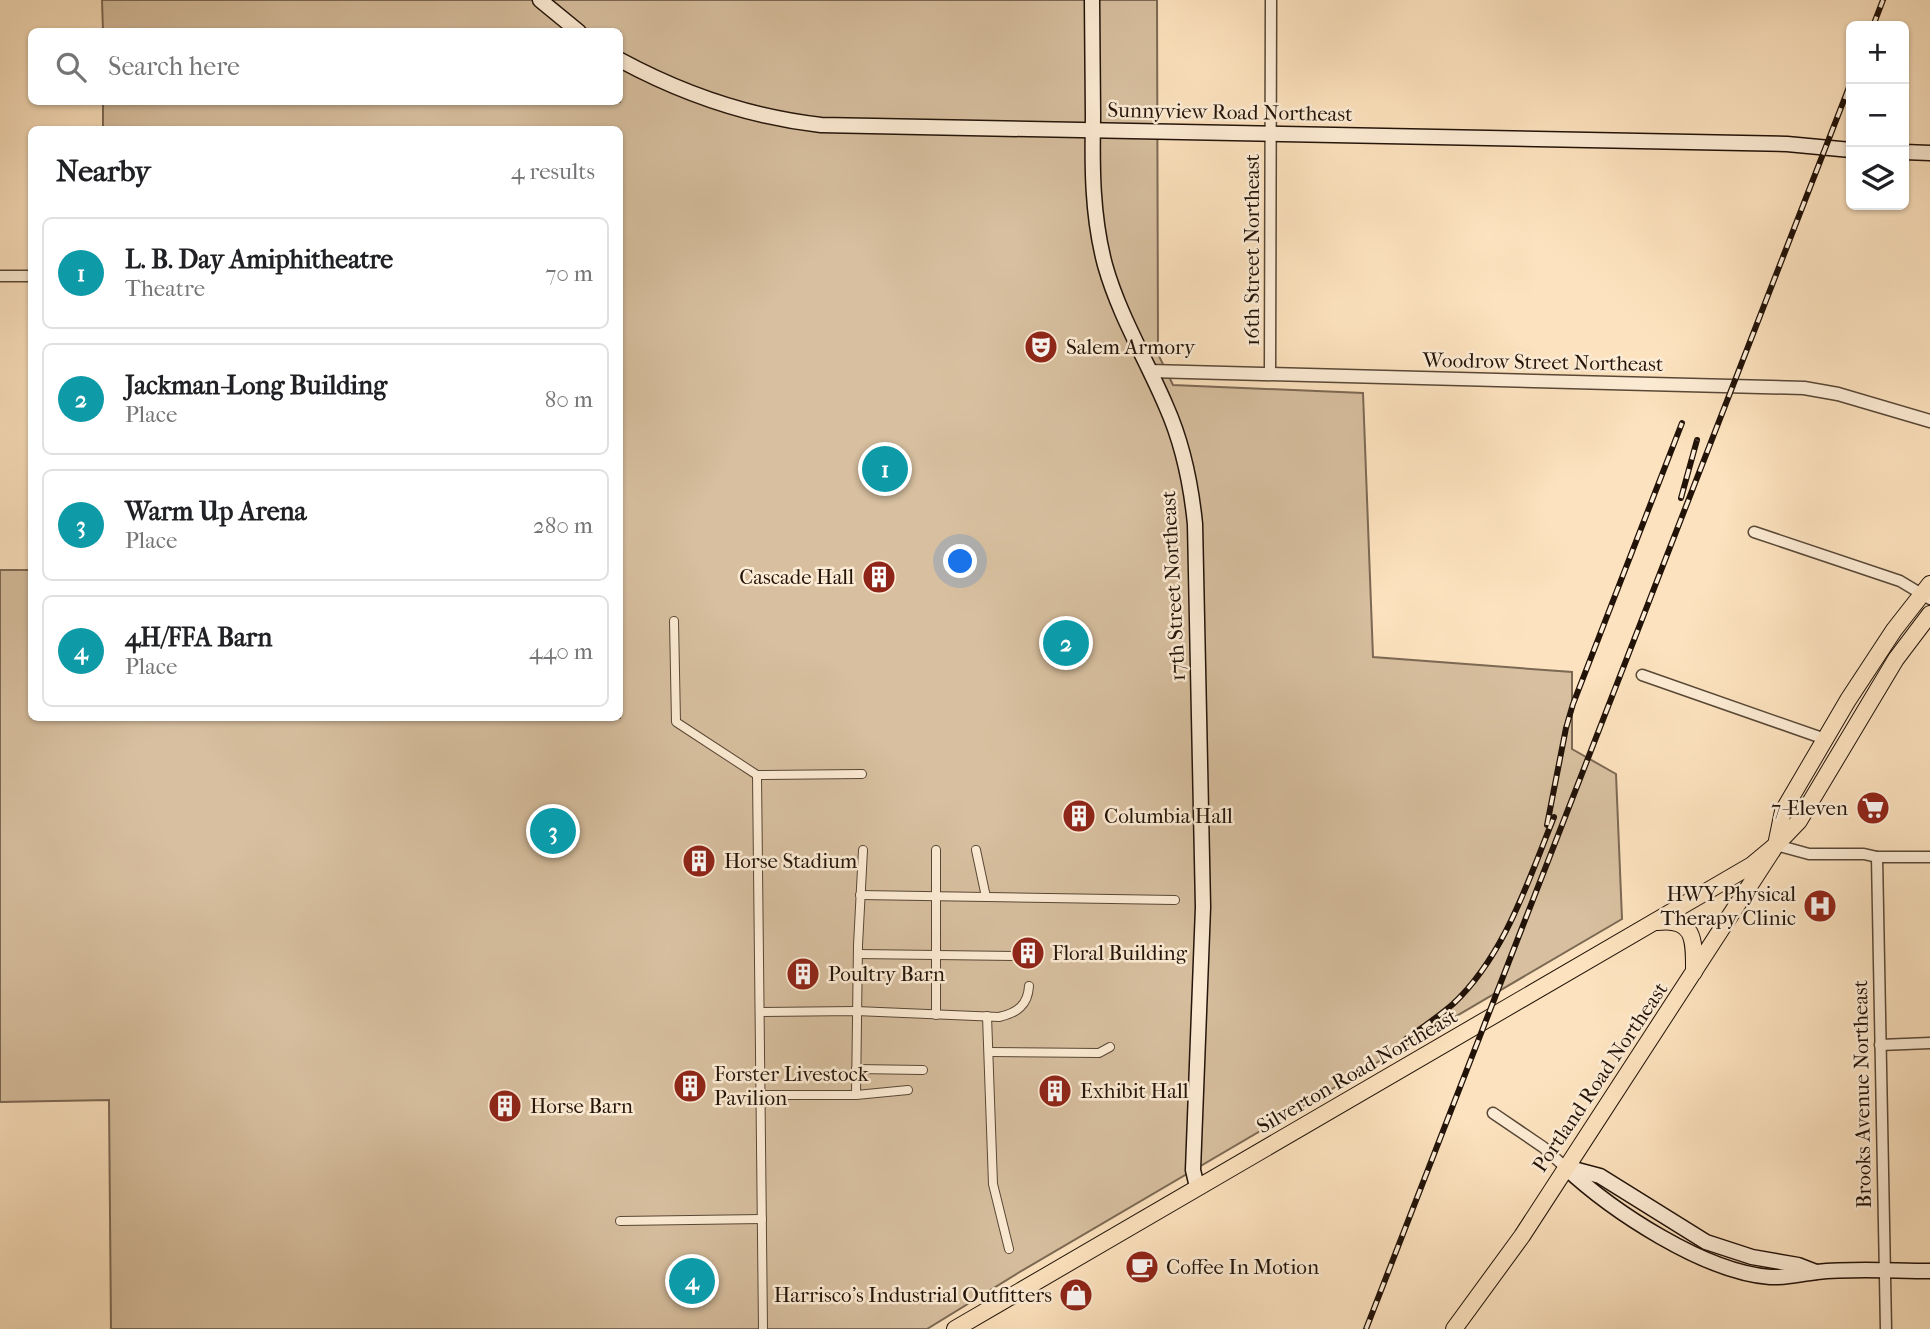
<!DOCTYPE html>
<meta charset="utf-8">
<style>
body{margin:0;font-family:"IM FELL French Canon",serif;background:#f6f6f6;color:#202124}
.controls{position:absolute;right:21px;top:21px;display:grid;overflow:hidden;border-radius:10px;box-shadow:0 2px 5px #0004}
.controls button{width:63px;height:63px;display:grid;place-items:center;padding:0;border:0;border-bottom:2px solid #e0e0e0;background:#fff;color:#202124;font:35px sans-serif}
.you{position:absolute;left:961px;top:562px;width:24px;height:24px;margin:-18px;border:5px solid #fff;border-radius:50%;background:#1a73e8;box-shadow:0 0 0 10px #1a73e833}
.badge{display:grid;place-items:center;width:46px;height:46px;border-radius:50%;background:#8f2418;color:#fff;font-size:23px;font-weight:700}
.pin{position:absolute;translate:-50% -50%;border:4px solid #fff;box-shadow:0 2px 7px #0006}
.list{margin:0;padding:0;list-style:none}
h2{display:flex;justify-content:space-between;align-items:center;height:91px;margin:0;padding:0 28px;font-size:30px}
h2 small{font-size:23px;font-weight:400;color:#757577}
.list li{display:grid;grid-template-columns:46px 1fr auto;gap:21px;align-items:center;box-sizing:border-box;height:112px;margin:0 14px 14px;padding:0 14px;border:2px solid #e0e0e0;border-radius:10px}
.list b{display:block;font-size:26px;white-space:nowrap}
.list p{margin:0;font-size:23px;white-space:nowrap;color:#757577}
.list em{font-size:23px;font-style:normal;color:#757577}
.icon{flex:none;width:38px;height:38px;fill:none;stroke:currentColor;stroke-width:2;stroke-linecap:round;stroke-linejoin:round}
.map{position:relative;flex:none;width:1930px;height:1329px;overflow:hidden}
.search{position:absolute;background:#fff;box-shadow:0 2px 5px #0004;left:28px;top:28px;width:595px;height:77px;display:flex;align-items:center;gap:18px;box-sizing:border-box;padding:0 24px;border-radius:10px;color:#757577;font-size:26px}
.panel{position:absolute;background:#fff;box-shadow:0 2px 5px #0004;left:28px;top:126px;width:595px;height:595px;border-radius:10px}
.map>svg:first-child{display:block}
.green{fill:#d7bf9f;stroke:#7c6954;stroke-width:2}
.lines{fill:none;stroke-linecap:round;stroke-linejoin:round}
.pedestrian-casing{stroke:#584736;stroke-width:10}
.minor-casing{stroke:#584736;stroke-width:13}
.tertiary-casing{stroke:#584736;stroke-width:15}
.secondary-casing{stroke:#221309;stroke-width:17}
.primary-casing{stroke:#221309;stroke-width:18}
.pedestrian{stroke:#fdecd5;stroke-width:8}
.minor{stroke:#fdecd5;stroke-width:10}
.tertiary{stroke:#fdecd5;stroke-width:12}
.secondary{stroke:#fdecd5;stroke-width:14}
.primary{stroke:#fce2be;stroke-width:16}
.rail-casing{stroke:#221309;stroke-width:6}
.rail{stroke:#fdecd5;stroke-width:3.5;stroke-dasharray:10;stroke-linecap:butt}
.labels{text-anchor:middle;stroke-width:5;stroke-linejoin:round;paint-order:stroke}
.street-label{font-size:21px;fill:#221309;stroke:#fdecd5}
.poi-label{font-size:21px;fill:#221309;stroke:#fdecd5;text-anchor:start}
</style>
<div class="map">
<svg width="1930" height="1329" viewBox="0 0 1930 1329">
<rect width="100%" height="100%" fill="#fce2be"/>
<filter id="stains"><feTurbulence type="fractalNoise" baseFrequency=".00286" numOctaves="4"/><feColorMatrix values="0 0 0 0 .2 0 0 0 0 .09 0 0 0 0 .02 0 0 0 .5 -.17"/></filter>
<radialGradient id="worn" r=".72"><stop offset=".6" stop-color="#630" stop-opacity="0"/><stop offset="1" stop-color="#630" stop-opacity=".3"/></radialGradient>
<polygon class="green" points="102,0 1157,0 1158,354 1173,385 1363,393 1373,657 1572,672 1572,749 1616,774 1622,919 1018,1273 927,1329 111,1329 109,1100 0,1102 0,570 31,570 32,718 620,718 620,130 103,129 103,102 620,102 620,32 103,31"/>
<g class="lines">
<defs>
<g id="pedestrian">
<polyline points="674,621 676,722 757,775 862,774"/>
<polyline points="757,775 763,1329"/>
<polyline points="936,850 936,1015"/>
<polyline points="976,850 986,897"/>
<polyline points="860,895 1175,900"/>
<polyline points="858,954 1015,956"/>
<path d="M760 1012 856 1011 999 1017C1017 1013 1028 1005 1029 986"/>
<polyline points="987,1016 993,1184 1009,1249"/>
<polyline points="989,1052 1099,1053 1110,1047"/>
<polyline points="856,1069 923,1070"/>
<polyline points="761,1095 856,1095 858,945 863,850"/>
<polyline points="856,1095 908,1090"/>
<polyline points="620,1221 762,1219"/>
</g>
<g id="minor">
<polyline points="0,276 32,276"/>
<polyline points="1270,374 1271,0"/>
<polyline points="1754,532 1900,581 1930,599"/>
<polyline points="1642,675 1825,739"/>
<polyline points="1776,845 1809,854 1864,854 1877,857 1930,857"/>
<polyline points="1877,857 1886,1329"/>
<polyline points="1880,1045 1930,1043"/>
<polyline points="1493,1113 1543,1147 1565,1167"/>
</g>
<polyline id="tertiary" points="1150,371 1804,388 1838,394 1930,421"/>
<g id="secondary">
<polyline points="540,0 579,32"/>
<path d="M1092 0C1092 39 1093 78 1093 117 1092 167 1092 216 1105 265 1119 315 1146 359 1166 406 1183 444 1191 484 1195 524L1203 907 1193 1170 1197 1187"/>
<path d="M620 60C683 94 749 117 821 125L1787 144 1851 150"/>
<polyline points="1904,152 1930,153"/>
<path d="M1565 1167C1612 1211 1704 1272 1770 1277 1789 1278 1799 1274 1817 1272 1854 1268 1893 1271 1930 1271"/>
<polyline points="1566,1167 1600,1176 1706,1242 1752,1257 1798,1265 1816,1272"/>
</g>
<g id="primary">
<path d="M1657 922C1696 917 1694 942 1694 972"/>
<polyline points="955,1329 1752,865 1776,845 1799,821 1896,659 1930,614"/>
<polyline points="1454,1329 1522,1236 1776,845 1783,811 1848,700 1894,630 1930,584"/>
</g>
</defs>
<use href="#pedestrian" class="pedestrian-casing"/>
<use href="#minor" class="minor-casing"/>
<use href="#tertiary" class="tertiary-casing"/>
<use href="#secondary" class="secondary-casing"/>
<use href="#primary" class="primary-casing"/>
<use href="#pedestrian" class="pedestrian"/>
<use href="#minor" class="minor"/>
<use href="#tertiary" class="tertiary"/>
<use href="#secondary" class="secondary"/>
<use href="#primary" class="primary"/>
<defs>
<g id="rail">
<polyline points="1873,26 1883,0"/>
<polyline points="1681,498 1697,440"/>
<polyline points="1547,825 1566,728 1573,704 1682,423"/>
<path d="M1406 1039C1422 1028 1438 1017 1453 1004 1505 955 1528 881 1554 817"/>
<polyline points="1366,1329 1851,82"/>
</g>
</defs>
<use href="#rail" class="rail-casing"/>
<use href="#rail" class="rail"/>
</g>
<defs>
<symbol id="theatre-disc" viewBox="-11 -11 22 22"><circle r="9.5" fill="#8f2418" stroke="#fdecd5"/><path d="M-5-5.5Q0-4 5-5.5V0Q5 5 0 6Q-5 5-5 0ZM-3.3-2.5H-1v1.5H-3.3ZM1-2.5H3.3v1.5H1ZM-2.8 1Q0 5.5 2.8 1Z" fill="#fff"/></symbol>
<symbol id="building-disc" viewBox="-11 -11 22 22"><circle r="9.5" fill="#8f2418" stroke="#fdecd5"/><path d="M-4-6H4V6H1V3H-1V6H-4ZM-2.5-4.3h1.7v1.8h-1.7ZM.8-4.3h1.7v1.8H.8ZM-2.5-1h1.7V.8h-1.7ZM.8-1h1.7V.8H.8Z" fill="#fff"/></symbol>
<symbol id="supermarket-disc" viewBox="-11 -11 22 22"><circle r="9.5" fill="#8f2418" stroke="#fdecd5"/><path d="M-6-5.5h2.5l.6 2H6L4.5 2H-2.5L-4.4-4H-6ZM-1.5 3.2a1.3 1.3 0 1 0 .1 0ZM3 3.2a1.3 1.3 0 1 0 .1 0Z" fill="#fff"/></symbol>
<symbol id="hospital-disc" viewBox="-11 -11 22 22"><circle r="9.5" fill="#8f2418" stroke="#fdecd5"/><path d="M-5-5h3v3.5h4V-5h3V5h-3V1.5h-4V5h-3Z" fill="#fff"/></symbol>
<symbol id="cafe-disc" viewBox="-11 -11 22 22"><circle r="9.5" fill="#8f2418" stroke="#fdecd5"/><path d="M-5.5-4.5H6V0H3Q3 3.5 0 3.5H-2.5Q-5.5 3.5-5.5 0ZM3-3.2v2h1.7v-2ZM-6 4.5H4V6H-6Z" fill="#fff"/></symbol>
<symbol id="shop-disc" viewBox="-11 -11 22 22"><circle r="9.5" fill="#8f2418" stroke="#fdecd5"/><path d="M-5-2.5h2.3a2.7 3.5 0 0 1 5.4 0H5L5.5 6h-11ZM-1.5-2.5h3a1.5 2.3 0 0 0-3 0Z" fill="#fff"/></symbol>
</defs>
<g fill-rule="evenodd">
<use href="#theatre-disc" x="1022" y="328" width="38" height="38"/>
<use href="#building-disc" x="860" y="558" width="38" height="38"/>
<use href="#supermarket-disc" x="1854" y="789" width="38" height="38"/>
<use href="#building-disc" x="1060" y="797" width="38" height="38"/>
<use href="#building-disc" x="680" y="842" width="38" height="38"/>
<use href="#hospital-disc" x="1801" y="887" width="38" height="38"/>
<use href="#building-disc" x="1009" y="934" width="38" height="38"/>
<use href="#building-disc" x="784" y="955" width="38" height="38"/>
<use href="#building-disc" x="671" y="1067" width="38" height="38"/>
<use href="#building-disc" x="1036" y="1072" width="38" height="38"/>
<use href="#building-disc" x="486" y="1087" width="38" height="38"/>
<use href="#cafe-disc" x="1123" y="1248" width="38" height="38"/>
<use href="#shop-disc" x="1057" y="1276" width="38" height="38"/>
</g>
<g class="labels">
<g class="street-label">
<text transform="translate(1230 112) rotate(1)" y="7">Sunnyview Road Northeast</text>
<text transform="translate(1252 250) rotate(-90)" y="7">16th Street Northeast</text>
<text transform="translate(1543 362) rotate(1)" y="7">Woodrow Street Northeast</text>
<text transform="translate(1173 586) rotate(-93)" y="7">17th Street Northeast</text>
<text transform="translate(1357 1071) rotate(-30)" y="7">Silverton Road Northeast</text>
<text transform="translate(1600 1077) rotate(-56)" y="7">Portland Road Northeast</text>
<text transform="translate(1862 1094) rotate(-91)" y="7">Brooks Avenue Northeast</text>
</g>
<g class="poi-label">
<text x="1066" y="354">Salem Armory</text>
<text x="854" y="584" text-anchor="end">Cascade Hall</text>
<text x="1848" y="815" text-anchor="end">7-Eleven</text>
<text x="1104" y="823">Columbia Hall</text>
<text x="724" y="868">Horse Stadium</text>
<text x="1796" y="901" text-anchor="end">HWY Physical<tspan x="1796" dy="24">Therapy Clinic</tspan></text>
<text x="1052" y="960">Floral Building</text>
<text x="828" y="981">Poultry Barn</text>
<text x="714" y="1081">Forster Livestock<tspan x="714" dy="24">Pavilion</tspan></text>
<text x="1080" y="1098">Exhibit Hall</text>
<text x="530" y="1113">Horse Barn</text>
<text x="1166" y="1274">Coffee In Motion</text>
<text x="1052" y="1302" text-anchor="end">Harrisco's Industrial Outfitters</text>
</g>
</g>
<rect width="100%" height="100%" filter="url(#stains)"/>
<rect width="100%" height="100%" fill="url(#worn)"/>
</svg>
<div class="controls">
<button>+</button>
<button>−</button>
<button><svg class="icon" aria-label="layers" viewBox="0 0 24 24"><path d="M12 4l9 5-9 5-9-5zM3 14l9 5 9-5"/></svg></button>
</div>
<div class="you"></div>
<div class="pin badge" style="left:885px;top:469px;background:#0f9aa8">1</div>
<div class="pin badge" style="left:1066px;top:643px;background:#0f9aa8">2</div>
<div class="pin badge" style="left:553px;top:831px;background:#0f9aa8">3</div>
<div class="pin badge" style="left:692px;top:1281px;background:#0f9aa8">4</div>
<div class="search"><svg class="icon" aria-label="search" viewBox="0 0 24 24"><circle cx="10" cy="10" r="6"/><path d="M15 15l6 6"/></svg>Search here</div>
<section class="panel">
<h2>Nearby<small>4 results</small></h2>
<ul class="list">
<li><span class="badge" style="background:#0f9aa8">1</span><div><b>L. B. Day Amiphitheatre</b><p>Theatre</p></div><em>70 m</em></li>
<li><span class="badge" style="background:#0f9aa8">2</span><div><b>Jackman-Long Building</b><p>Place</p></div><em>80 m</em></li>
<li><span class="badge" style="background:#0f9aa8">3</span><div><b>Warm Up Arena</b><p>Place</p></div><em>280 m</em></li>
<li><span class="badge" style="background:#0f9aa8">4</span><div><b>4H/FFA Barn</b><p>Place</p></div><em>440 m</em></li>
</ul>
</section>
</div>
